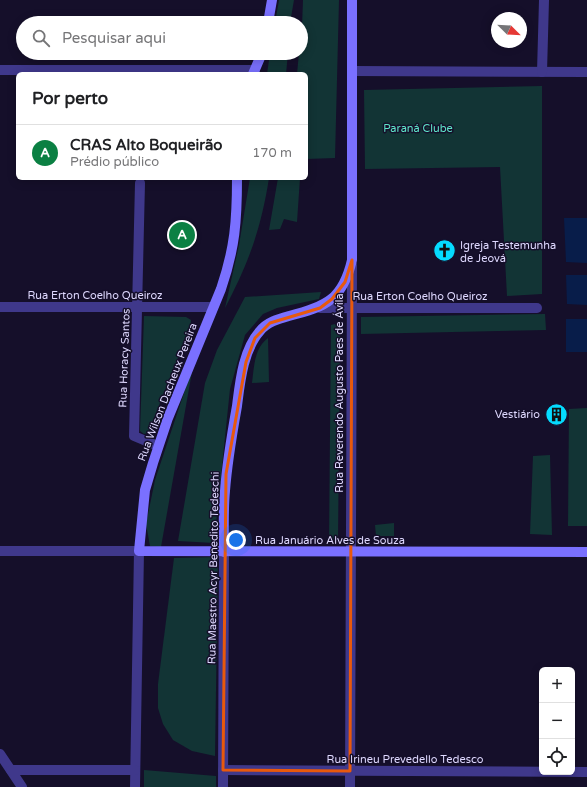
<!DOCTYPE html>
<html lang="pt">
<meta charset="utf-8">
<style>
body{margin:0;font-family:"Varela Round",sans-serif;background:#f2f2f2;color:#202124}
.controls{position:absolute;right:12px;bottom:12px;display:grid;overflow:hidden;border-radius:6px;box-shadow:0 2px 10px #0003}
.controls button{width:36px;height:36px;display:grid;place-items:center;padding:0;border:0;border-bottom:1px solid #e0e0e0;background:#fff;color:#202124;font:20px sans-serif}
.compass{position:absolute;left:491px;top:12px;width:36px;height:36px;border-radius:50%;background:#fff;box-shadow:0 2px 10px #0003;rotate:114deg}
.you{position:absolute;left:236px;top:540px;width:14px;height:14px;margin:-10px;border:3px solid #fff;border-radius:50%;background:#1a73e8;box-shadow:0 0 0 6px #1a73e833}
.badge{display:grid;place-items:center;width:26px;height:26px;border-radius:50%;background:#0b8043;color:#fff;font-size:13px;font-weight:700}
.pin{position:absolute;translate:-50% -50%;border:2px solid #fff;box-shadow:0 1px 4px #0006}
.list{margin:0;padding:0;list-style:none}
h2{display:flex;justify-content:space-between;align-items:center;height:52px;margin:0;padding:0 16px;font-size:17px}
h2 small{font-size:13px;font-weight:400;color:#757577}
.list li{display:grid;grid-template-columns:26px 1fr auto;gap:12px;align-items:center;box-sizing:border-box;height:56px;padding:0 16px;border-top:1px solid #e0e0e0}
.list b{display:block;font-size:15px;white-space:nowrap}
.list p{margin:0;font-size:13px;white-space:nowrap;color:#757577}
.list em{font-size:13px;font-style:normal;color:#757577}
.icon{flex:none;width:22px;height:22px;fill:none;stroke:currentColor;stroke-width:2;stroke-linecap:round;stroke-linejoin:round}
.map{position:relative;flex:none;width:587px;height:787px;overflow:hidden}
.search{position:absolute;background:#fff;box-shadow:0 2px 10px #0003;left:16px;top:16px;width:292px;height:44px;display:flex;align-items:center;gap:10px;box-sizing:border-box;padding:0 14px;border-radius:22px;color:#757577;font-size:15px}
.panel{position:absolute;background:#fff;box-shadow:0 2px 10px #0003;left:16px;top:72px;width:292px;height:108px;border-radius:6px}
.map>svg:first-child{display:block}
.green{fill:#123435}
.water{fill:#081d4a}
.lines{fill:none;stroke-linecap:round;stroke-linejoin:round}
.street{stroke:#3f388b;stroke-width:10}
.secondary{stroke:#7a70ff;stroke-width:10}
.marked{fill:none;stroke:#e8590c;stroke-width:3;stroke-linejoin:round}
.labels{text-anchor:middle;stroke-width:3;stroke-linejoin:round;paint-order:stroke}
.park-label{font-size:11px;fill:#5ee6ca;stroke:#150f2a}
.poi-label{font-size:11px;fill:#dfd9ff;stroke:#150f2a;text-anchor:start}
.street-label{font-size:11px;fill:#dfd9ff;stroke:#150f2a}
</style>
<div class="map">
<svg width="587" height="787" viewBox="0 0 587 787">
<rect width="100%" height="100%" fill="#150f2a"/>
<g class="green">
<polygon points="279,0 294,0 290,23 275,23"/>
<polygon points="303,0 339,0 335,158 306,159 306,74 297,74 299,53 301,53"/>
<polygon points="270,53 288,53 286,74 267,74"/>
<polygon points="542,86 542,294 507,296 500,167 365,169 364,90"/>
<path d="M250 178H269C261 229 249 262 225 308L239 245Z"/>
<polygon points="278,178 300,178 297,222 284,219 280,229 269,230"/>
<polygon points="321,292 319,299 277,308 263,314 245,335 230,389 214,543 178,541 205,383 217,350 245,297"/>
<polygon points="545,314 546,330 361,334 361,317"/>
<polygon points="144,316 186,317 191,320 191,325 148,433 144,434 140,431"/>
<polygon points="335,324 340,333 338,541 329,542 331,325"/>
<path d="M268 338 269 382 252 383C254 368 254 348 268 338Z"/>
<polygon points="193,366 161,547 150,546 146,524 155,480"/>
<polygon points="587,408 587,526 568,526 569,409"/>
<polygon points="550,455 552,535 530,534 533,456"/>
<polygon points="394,523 394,536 376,536 375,525"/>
<polygon points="218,557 215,756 192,751 173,740 163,724 158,708 158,684 174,558"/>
<polygon points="144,770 216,776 216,787 144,787"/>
</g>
<g class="water">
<polygon points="564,218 587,218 587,263 566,262"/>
<polygon points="566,275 587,275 587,305 567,304"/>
<rect x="566" y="319" width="21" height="33"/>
</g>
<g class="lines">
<g class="street">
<polyline points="0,70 255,70"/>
<polyline points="352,71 587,72"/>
<polyline points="542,72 544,0"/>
<polyline points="140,183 134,436 158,446"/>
<polyline points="0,307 213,307"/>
<polyline points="320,308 537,308"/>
<polyline points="0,551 139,551 135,787"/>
<polyline points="0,754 22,787"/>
<polyline points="11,770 135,770"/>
<polyline points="223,770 587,772"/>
<polyline points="223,787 224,552"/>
<polyline points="350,787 352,265"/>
</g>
<g class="secondary">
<polyline points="268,23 272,0"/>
<polyline points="253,74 262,53"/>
<path d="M237 178C237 221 235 248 221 289L168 418 153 463 145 490 139 551 587 552"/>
<path d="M224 552C224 531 223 511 225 491 227 462 232 434 237 406 240 382 243 350 260 331 267 322 278 319 289 316 326 307 343 299 352 260V0"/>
</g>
</g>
<path class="marked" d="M352 260 350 771 223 770 226 474 246 362 255 338 270 323 320 308 332 299 345 282Z"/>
<defs>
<symbol id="church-disc" viewBox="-11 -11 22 22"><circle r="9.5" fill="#05dbff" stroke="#150f2a"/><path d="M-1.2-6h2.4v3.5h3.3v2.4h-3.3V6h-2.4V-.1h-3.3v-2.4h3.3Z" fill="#111"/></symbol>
<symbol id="building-disc" viewBox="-11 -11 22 22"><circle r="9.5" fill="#05dbff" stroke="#150f2a"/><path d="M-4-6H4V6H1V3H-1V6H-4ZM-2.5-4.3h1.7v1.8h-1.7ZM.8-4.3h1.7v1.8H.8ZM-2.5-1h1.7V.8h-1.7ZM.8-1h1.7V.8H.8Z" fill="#111"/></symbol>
</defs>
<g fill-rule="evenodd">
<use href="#church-disc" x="432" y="238" width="25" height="25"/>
<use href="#building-disc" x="544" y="402" width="25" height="25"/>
</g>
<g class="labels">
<g class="park-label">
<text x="418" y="132">Paraná Clube</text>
</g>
<g class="poi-label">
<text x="460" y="249">Igreja Testemunha<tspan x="460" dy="13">de Jeová</tspan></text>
<text x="540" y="418" text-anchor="end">Vestiário</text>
</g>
<g class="street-label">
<text x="95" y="299">Rua Erton Coelho Queiroz</text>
<text x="420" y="300">Rua Erton Coelho Queiroz</text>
<text transform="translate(124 358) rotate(-88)" y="4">Rua Horacy Santos</text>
<text transform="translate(167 392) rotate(-69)" y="4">Rua Wilson Dacheux Pereira</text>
<text transform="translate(339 393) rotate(-90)" y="4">Rua Reverendo Augusto Paes de Ávila</text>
<text x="330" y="544">Rua Januário Alves de Souza</text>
<text transform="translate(213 568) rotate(-89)" y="4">Rua Maestro Acyr Benedito Tedeschi</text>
<text x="405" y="763">Rua Irineu Prevedello Tedesco</text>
</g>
</g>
</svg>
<div class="controls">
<button>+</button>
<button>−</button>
<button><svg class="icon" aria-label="locate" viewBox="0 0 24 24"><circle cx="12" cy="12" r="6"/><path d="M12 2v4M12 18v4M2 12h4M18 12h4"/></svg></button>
</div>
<svg class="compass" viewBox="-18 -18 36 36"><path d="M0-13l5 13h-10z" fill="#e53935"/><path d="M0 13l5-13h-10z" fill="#757577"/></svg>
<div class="you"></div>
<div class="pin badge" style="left:182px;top:235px">A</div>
<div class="search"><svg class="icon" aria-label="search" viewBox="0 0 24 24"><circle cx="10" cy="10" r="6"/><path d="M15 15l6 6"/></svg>Pesquisar aqui</div>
<section class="panel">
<h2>Por perto<small></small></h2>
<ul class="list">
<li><span class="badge">A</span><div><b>CRAS Alto Boqueirão</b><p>Prédio público</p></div><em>170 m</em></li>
</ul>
</section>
</div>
